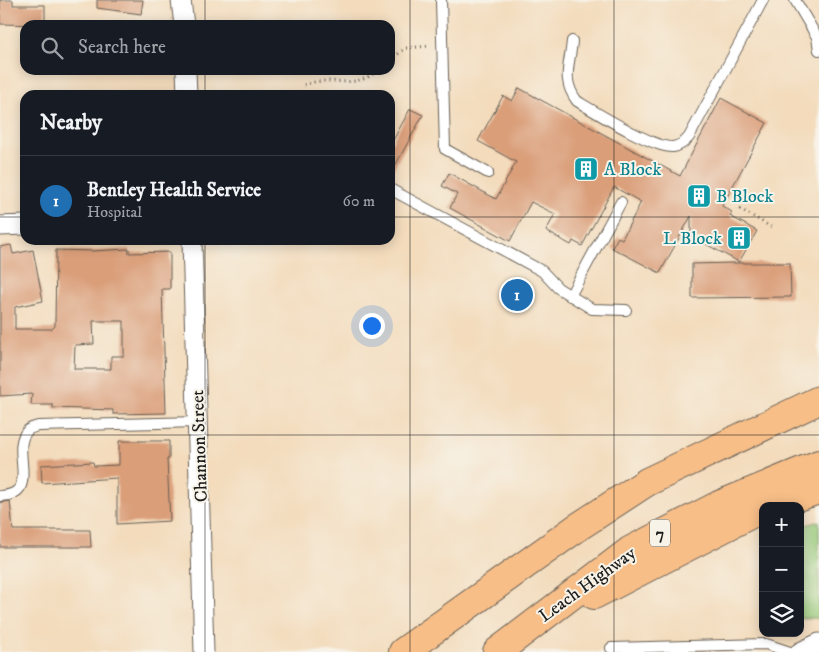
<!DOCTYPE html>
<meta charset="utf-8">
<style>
body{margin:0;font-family:"IM FELL DW Pica",serif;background:#20242c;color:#f1f3f6}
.controls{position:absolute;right:15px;bottom:15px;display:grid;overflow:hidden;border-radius:10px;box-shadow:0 2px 12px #0003}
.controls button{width:45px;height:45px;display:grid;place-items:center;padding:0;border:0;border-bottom:1px solid #363941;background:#171b24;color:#f1f3f6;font:25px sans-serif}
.you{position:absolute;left:371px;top:325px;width:18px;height:18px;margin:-12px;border:4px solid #fff;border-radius:50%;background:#1a73e8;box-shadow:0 0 0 8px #1a73e833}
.badge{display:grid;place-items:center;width:32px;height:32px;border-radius:50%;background:#1f6fb2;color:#fff;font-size:16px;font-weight:700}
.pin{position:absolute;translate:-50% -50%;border:2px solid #fff;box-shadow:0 1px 5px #0006}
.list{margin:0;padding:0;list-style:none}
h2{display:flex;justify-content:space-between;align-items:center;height:65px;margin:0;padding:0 20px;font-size:21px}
h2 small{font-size:16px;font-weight:400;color:#9ea1a6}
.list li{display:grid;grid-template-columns:32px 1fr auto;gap:15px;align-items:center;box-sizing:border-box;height:90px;padding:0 20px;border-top:1px solid #363941}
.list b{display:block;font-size:19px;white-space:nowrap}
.list p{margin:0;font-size:16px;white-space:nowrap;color:#9ea1a6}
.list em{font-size:16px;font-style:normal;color:#9ea1a6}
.icon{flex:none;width:28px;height:28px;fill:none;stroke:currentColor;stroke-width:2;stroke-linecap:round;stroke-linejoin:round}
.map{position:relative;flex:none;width:819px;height:652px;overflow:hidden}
.search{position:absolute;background:#171b24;box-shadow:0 2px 12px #0003;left:20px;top:20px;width:375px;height:55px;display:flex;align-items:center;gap:12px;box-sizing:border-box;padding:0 18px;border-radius:15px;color:#9ea1a6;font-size:19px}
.panel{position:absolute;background:#171b24;box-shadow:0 2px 12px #0003;left:20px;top:90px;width:375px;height:155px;border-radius:15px}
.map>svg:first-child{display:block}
.green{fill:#97ca7a;stroke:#5a734b}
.building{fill:#da9e79;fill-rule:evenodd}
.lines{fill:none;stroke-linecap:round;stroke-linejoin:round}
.service-casing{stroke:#675f54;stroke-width:12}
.minor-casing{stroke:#675f54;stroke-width:21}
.motorway-casing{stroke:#675f54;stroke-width:30}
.path{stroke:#675f54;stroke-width:3;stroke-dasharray:1 4;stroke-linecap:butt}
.service{stroke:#fff;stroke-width:10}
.minor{stroke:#fff;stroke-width:19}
.motorway{stroke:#f7be88;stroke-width:28}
.grid{fill:none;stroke:#1c1c1c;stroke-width:1;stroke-opacity:0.55}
.labels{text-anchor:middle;stroke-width:4;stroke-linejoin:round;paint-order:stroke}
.shield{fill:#f7f3e8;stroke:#5e5c59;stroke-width:1}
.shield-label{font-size:16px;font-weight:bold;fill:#1c1c1c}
.culture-label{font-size:18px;fill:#0d838f;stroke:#f7f3e8;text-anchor:start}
.street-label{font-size:18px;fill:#1c1c1c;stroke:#f7f3e8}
</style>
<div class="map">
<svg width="819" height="652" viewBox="0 0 819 652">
<rect width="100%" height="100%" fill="#f7f3e8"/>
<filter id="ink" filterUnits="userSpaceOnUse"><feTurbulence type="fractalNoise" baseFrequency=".02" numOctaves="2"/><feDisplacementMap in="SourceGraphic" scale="10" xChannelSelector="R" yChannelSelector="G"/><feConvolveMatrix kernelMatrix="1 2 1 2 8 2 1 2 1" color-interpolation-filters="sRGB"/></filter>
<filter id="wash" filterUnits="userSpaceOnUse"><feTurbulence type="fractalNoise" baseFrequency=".0096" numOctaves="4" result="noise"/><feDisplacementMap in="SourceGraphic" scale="20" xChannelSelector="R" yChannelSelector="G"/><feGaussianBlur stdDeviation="1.12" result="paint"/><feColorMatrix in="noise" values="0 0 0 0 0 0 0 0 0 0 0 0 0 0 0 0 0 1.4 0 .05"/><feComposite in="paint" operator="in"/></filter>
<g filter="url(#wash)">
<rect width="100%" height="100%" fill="#f3dbbc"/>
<polygon class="green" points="819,521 819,618 800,618 800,527"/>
<g id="blocks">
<g class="building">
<polygon points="0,0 13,0 13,5 45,5 45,25 0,24"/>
<polygon points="97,0 143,0 141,14 97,8"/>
<polygon points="519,88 680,176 721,98 767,123 722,206 732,212 730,216 757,231 739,262 691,236 691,216 660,273 612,248 618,237 622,239 641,202 614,187 582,246 573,241 571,245 546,231 555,214 531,202 510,241 450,208 457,194 442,186 449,173 496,199 516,162 478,141 503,96 512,101"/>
<polygon points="410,109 423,115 390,175 390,146"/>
<path d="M11 245 13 254 33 250 43 301 15 307V329H52L55 326 56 250 91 251 129 249V253L170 252V289H162L166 413 113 414V410L53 408V405H31L32 394 0 396V247ZM93 321H124V356H111V369H74L75 345 94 344Z"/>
<polygon points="733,263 790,263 791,297 692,298 692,264"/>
<polygon points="119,441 169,441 169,459 167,459 170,521 117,524 117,478 42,483 41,465 93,462 94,466 119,465"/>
<polygon points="10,501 13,530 90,530 91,547 0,547 0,503"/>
</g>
</g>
</g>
<g filter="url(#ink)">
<use href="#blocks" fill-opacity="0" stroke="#675f54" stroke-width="1"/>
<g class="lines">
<defs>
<g id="service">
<polyline points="441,0 445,149 488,173"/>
<polyline points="795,0 817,37 819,50"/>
<path d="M572 41C570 65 561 80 577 101 597 113 653 148 673 147 680 146 684 143 689 137L763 0"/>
<polyline points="390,189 542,271 558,288 592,309 626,310"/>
<polyline points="570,296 621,202"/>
<path d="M0 496C43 495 8 449 28 430 30 428 35 427 38 426L199 422"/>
<polyline points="611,648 766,644 790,652"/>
</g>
<g id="minor">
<polyline points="181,0 184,25"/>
<polyline points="186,70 187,95"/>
<polyline points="0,226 25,225"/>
<polyline points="192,240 204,652"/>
<polyline points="800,652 819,643"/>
</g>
<g id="motorway">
<polyline points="769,506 819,490"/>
<polyline points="594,595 763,508"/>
<polyline points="403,652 578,527 647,482 819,400"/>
<polyline points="497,652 631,550 719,505 819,464"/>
</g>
</defs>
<use href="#service" class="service-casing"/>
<use href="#minor" class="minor-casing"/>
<use href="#motorway" class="motorway-casing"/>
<g class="path">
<polyline points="390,60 406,48 430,46"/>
<path d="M304 85C330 74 353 92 378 70"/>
<polyline points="740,209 771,227"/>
</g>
<use href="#service" class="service"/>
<use href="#minor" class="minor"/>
<use href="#motorway" class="motorway"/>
</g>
</g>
<path class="grid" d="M205 0V25M410 0V652M614 0V652M205 70V95M0 217H25M390 217H819M205 240V652M0 435H819"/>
<defs>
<symbol id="building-square" viewBox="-11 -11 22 22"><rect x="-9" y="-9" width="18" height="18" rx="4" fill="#0f9aa8" stroke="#f7f3e8"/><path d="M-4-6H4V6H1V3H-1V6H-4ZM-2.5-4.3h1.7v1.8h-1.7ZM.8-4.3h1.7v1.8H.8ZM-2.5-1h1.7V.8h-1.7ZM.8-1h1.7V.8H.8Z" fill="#fff"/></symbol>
</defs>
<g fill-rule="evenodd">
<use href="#building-square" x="572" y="155" width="28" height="28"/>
<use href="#building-square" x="685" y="182" width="28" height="28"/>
<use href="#building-square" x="725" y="224" width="28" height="28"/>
</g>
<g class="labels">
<rect class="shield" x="650" y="519.5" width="20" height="27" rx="4"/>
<g class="shield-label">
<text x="660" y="539">7</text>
</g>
<g class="culture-label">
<text x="604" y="175">A Block</text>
<text x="716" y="202">B Block</text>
<text x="722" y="244" text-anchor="end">L Block</text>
</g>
<g class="street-label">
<text transform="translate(199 446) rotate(-92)" y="6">Channon Street</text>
<text transform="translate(587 584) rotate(-36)" y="6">Leach Highway</text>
</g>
</g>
</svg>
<div class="controls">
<button>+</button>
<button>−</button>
<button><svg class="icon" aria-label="layers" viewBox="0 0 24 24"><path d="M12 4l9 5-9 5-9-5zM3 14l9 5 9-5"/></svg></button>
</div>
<div class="you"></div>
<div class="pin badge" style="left:517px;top:295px">1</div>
<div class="search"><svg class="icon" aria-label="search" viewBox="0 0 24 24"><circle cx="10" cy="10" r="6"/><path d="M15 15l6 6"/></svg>Search here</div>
<section class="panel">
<h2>Nearby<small></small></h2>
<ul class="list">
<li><span class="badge">1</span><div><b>Bentley Health Service</b><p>Hospital</p></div><em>60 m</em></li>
</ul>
</section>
</div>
